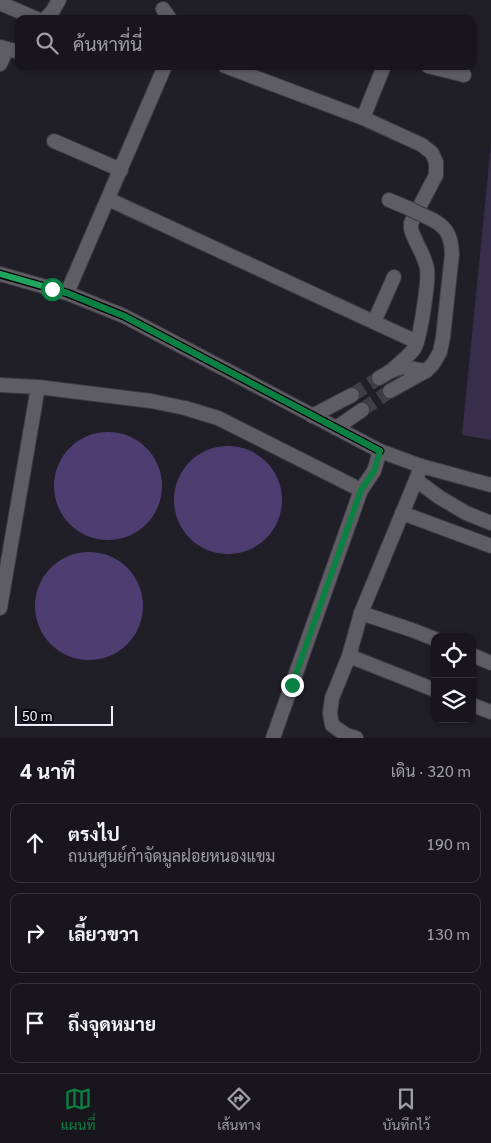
<!DOCTYPE html>
<html lang="th">
<meta charset="utf-8">
<style>
body{margin:0;font-family:Georgia,Sarabun,serif;background:#211f25;color:#f1f3f6}
.controls{position:absolute;right:15px;bottom:15px;display:grid;overflow:hidden;border-radius:10px;box-shadow:0 1px 4px #0004}
.controls button{width:45px;height:45px;display:grid;place-items:center;padding:0;border:0;border-bottom:1px solid #36353b;background:#18161c;color:#f1f3f6;font:25px sans-serif}
.scale{position:absolute;left:15px;bottom:12px;width:98px;box-sizing:border-box;padding-left:5px;border:2px solid #eeecf8;border-top:0;font-size:14px;line-height:18px;white-space:nowrap;color:#eeecf8;-webkit-text-stroke:4px #08060d;paint-order:stroke}
.stop{position:absolute;width:15px;height:15px;margin:-11px;border:4px solid #0b8043;border-radius:50%;background:#fff}
.stop.end{background:#0b8043;border-color:#fff;box-shadow:0 1px 5px #0008}
.list{margin:0;padding:0;list-style:none}
h2{display:flex;justify-content:space-between;align-items:center;height:65px;margin:0;padding:0 20px;font-size:21px}
h2 small{font-size:16px;font-weight:400;color:#9f9fa3}
.list li{display:grid;grid-template-columns:32px 1fr auto;gap:15px;align-items:center;box-sizing:border-box;height:80px;margin:0 10px 10px;padding:0 10px;border:1px solid #36353b;border-radius:10px}
.list b{display:block;font-size:19px;white-space:nowrap}
.list p{margin:0;font-size:16px;white-space:nowrap;color:#9f9fa3}
.list em{font-size:16px;font-style:normal;color:#9f9fa3}
.icon{flex:none;width:28px;height:28px;fill:none;stroke:currentColor;stroke-width:2;stroke-linecap:round;stroke-linejoin:round}
.map{position:relative;flex:none;width:491px;height:738px;overflow:hidden}
.search{position:absolute;background:#18161c;box-shadow:0 1px 4px #0004;left:15px;right:15px;top:15px;height:55px;display:flex;align-items:center;gap:12px;box-sizing:border-box;padding:0 18px;border-radius:10px;color:#9f9fa3;font-size:19px}
.sheet{height:335px;background:#18161c}
nav{display:flex;justify-content:space-around;align-items:center;box-sizing:border-box;height:70px;border-top:1px solid #36353b;background:#18161c;font-size:14px;color:#9f9fa3}
nav a{display:grid;justify-items:center;gap:2px}
nav .on{color:#0b8043}
.map>svg:first-child{display:block}
.green{fill:#362e4a}
.water{fill:#4d3d70}
.lines{fill:none;stroke-linecap:round;stroke-linejoin:round}
.minor-tunnel{stroke:#3f3d46;stroke-width:14;stroke-dasharray:14 7;stroke-linecap:butt}
.minor-casing{stroke:#3b3941;stroke-width:16}
.minor{stroke:#5e5d63;stroke-width:14}
.minor-bridge-casing{stroke:#3b3941;stroke-width:16;stroke-linecap:butt}
.minor-bridge{stroke:#5e5d63;stroke-width:14}
.cycleway-casing{stroke:#08060d;stroke-width:9}
.cycleway{stroke:#20a55d;stroke-width:6}
.route{stroke:#0b8043;stroke-width:6}
</style>
<div class="map">
<svg width="491" height="738" viewBox="0 0 491 738">
<rect width="100%" height="100%" fill="#201e26"/>
<polygon class="green" points="491,144 491,440 462,435"/>
<g class="water">
<circle cx="108" cy="486" r="54"/>
<circle cx="228" cy="500" r="54"/>
<circle cx="89" cy="606" r="54"/>
</g>
<g class="lines">
<g class="minor-tunnel">
<polyline points="352,395 379,378"/>
<polyline points="362,410 390,391"/>
</g>
<defs>
<g id="minor">
<polyline points="0,3 37,19"/>
<polyline points="163,9 170,19"/>
<polyline points="45,19 52,12 59,0"/>
<polyline points="0,47 19,52"/>
<polyline points="0,64 7,49"/>
<path d="M225 66 363 118 422 145 432 153 436 162V175L411 223V229C415 243 425 255 427 269 429 280 420 341 414 349 408 357 398 364 391 371"/>
<polyline points="428,66 464,75"/>
<polyline points="363,118 384,66"/>
<polyline points="54,141 121,170"/>
<polyline points="108,199 417,342"/>
<polyline points="389,200 408,208"/>
<polyline points="0,274 67,293 124,316 380,451 421,466 491,485"/>
<polyline points="67,293 165,66"/>
<polyline points="374,322 394,277"/>
<path d="M426 371 433 364 440 352 443 337 452 254C451 237 448 228 433 220"/>
<polyline points="379,378 391,371 402,367 426,371 390,391"/>
<polyline points="0,385 38,387 151,401 185,408 218,418 361,490"/>
<polyline points="312,416 352,395"/>
<polyline points="336,428 362,410"/>
<polyline points="416,480 439,497 466,513 491,523"/>
<polyline points="402,513 491,546"/>
<polyline points="0,608 38,387"/>
<polyline points="361,613 412,630 435,639"/>
<polyline points="472,655 491,663"/>
<polyline points="349,656 435,690"/>
<polyline points="472,705 491,712"/>
<polyline points="273,738 361,490 374,471 380,451"/>
<polyline points="356,738 346,735 332,725 330,713 332,698 349,656 361,613 416,480 421,466"/>
</g>
</defs>
<use href="#minor" class="minor-casing"/>
<use href="#minor" class="minor"/>
<defs>
<polyline id="minor-bridge" points="408,208 433,220"/>
</defs>
<use href="#minor-bridge" class="minor-bridge-casing"/>
<use href="#minor-bridge" class="minor-bridge"/>
<defs>
<polyline id="cycleway" points="0,274 67,293 124,316 380,451"/>
</defs>
<use href="#cycleway" class="cycleway-casing"/>
<use href="#cycleway" class="cycleway"/>
</g>
<g class="lines">
<polyline class="route" points="52,289 67,293 124,316 380,451 374,471 361,490 292,685"/>
</g>
</svg>
<div class="controls">
<button><svg class="icon" aria-label="locate" viewBox="0 0 24 24"><circle cx="12" cy="12" r="6"/><path d="M12 2v4M12 18v4M2 12h4M18 12h4"/></svg></button>
<button><svg class="icon" aria-label="layers" viewBox="0 0 24 24"><path d="M12 4l9 5-9 5-9-5zM3 14l9 5 9-5"/></svg></button>
</div>
<div class="scale">50 m</div>
<div class="stop" style="left:52px;top:289px"></div>
<div class="stop end" style="left:292px;top:685px"></div>
<div class="search"><svg class="icon" aria-label="search" viewBox="0 0 24 24"><circle cx="10" cy="10" r="6"/><path d="M15 15l6 6"/></svg>ค้นหาที่นี่</div>
</div>
<section class="sheet">
<h2>4 นาที<small>เดิน · 320 m</small></h2>
<ul class="list">
<li><svg class="icon" aria-label="ahead" viewBox="0 0 24 24"><path d="M12 20V5M6 11l6-6 6 6"/></svg><div><b>ตรงไป</b><p>ถนนศูนย์กำจัดมูลฝอยหนองแขม</p></div><em>190 m</em></li>
<li><svg class="icon" aria-label="right" viewBox="0 0 24 24"><path d="M7 20v-9h11M14 6l5 5-5 5"/></svg><div><b>เลี้ยวขวา</b></div><em>130 m</em></li>
<li><svg class="icon" aria-label="arrive" viewBox="0 0 24 24"><path d="M6 21V4h12l-3 4 3 4H6"/></svg><div><b>ถึงจุดหมาย</b></div></li>
</ul>
</section>
<nav>
<a class="on"><svg class="icon" aria-label="map" viewBox="0 0 24 24"><path d="M3 6l6-2 6 2 6-2v14l-6 2-6-2-6 2zM9 4v14M15 6v14"/></svg>แผนที่</a>
<a><svg class="icon" aria-label="directions" viewBox="0 0 24 24"><path d="M12 3l9 9-9 9-9-9zM9 14v-3h6M13 9l2 2-2 2"/></svg>เส้นทาง</a>
<a><svg class="icon" aria-label="saved" viewBox="0 0 24 24"><path d="M7 4h10v16l-5-4-5 4z"/></svg>บันทึกไว้</a>
</nav>
